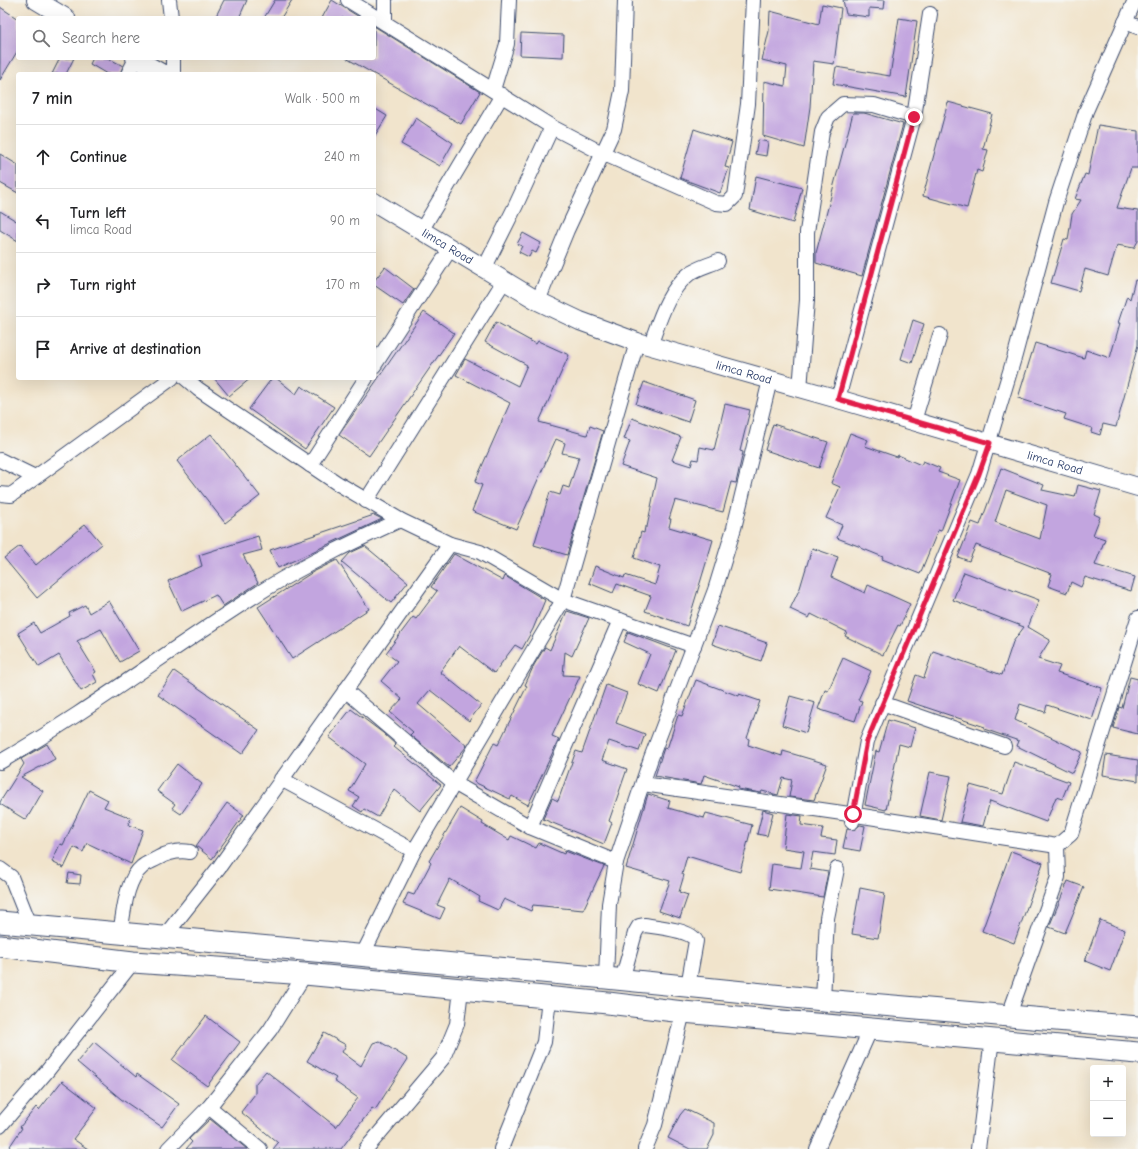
<!DOCTYPE html>
<meta charset="utf-8">
<style>
body{margin:0;font-family:"Comic Neue",sans-serif;background:#f6f6f6;color:#202124}
.controls{position:absolute;right:12px;bottom:12px;display:grid;overflow:hidden;border-radius:4px;box-shadow:0 4px 16px #0002}
.controls button{width:36px;height:36px;display:grid;place-items:center;padding:0;border:0;border-bottom:1px solid #e0e0e0;background:#fff;color:#202124;font:20px sans-serif}
.stop{position:absolute;width:12px;height:12px;margin:-9px;border:3px solid #e11d48;border-radius:50%;background:#fff}
.stop.end{background:#e11d48;border-color:#fff;box-shadow:0 1px 4px #0008}
.list{margin:0;padding:0;list-style:none}
h2{display:flex;justify-content:space-between;align-items:center;height:52px;margin:0;padding:0 16px;font-size:17px}
h2 small{font-size:13px;font-weight:400;color:#757577}
.list li{display:grid;grid-template-columns:26px 1fr auto;gap:12px;align-items:center;box-sizing:border-box;height:64px;padding:0 16px;border-top:1px solid #e0e0e0}
.list b{display:block;font-size:15px;white-space:nowrap}
.list p{margin:0;font-size:13px;white-space:nowrap;color:#757577}
.list em{font-size:13px;font-style:normal;color:#757577}
.icon{flex:none;width:22px;height:22px;fill:none;stroke:currentColor;stroke-width:2;stroke-linecap:round;stroke-linejoin:round}
.map{position:relative;flex:none;width:1138px;height:1149px;overflow:hidden}
.search{position:absolute;background:#fff;box-shadow:0 4px 16px #0002;left:16px;top:16px;width:360px;height:44px;display:flex;align-items:center;gap:10px;box-sizing:border-box;padding:0 14px;border-radius:4px;color:#757577;font-size:15px}
.panel{position:absolute;background:#fff;box-shadow:0 4px 16px #0002;left:16px;top:72px;width:360px;height:308px;border-radius:4px}
.map>svg:first-child{display:block}
.building{fill:#c2a5df;fill-rule:evenodd}
.lines{fill:none;stroke-linecap:round;stroke-linejoin:round}
.minor-casing{stroke:#3b4a6e;stroke-width:16}
.major-casing{stroke:#3b4a6e;stroke-width:20}
.highway-casing{stroke:#3b4a6e;stroke-width:23}
.minor{stroke:#fff;stroke-width:14}
.major{stroke:#fff;stroke-width:18}
.highway{stroke:#fff;stroke-width:21}
.route{stroke:#e11d48;stroke-width:5}
.labels{text-anchor:middle;stroke-width:3;stroke-linejoin:round;paint-order:stroke}
.street-label{font-size:12px;fill:#1b2f5e;stroke:#f6f6f2}
</style>
<div class="map">
<svg width="1138" height="1149" viewBox="0 0 1138 1149">
<rect width="100%" height="100%" fill="#f6f6f2"/>
<filter id="ink" filterUnits="userSpaceOnUse"><feTurbulence type="fractalNoise" baseFrequency=".025" numOctaves="2"/><feDisplacementMap in="SourceGraphic" scale="8" xChannelSelector="R" yChannelSelector="G"/><feConvolveMatrix kernelMatrix="1 2 1 2 8 2 1 2 1" color-interpolation-filters="sRGB"/></filter>
<filter id="wash" filterUnits="userSpaceOnUse"><feTurbulence type="fractalNoise" baseFrequency=".012" numOctaves="4" result="noise"/><feDisplacementMap in="SourceGraphic" scale="16" xChannelSelector="R" yChannelSelector="G"/><feGaussianBlur stdDeviation="0.9" result="paint"/><feColorMatrix in="noise" values="0 0 0 0 0 0 0 0 0 0 0 0 0 0 0 0 0 1.4 0 .05"/><feComposite in="paint" operator="in"/></filter>
<g filter="url(#wash)">
<rect width="100%" height="100%" fill="#f1e4cc"/>
<g id="blocks">
<g class="building">
<polygon points="224,0 247,0 239,18 215,18"/>
<polygon points="275,0 292,0 281,18 264,18"/>
<polygon points="332,0 343,7 361,18 322,18"/>
<polygon points="843,0 885,0 884,9 869,8 869,17 846,14"/>
<polygon points="822,4 841,8 834,64 813,61 810,107 804,148 763,136 764,81 785,86 787,66 762,60 769,31 770,11 819,24"/>
<polygon points="0,7 18,19 18,50 0,80"/>
<polygon points="899,18 917,21 906,97 833,84 836,67 890,76"/>
<polygon points="374,26 480,92 461,124 346,58 374,58"/>
<polygon points="521,33 564,35 563,57 520,55"/>
<polygon points="60,58 74,58 66,74 52,74"/>
<polygon points="93,58 108,58 123,66 120,74 107,74 90,64"/>
<polygon points="948,102 992,114 983,149 988,150 982,172 977,170 967,208 923,196"/>
<polygon points="374,108 387,116 374,137"/>
<polygon points="853,113 864,113 903,124 862,276 816,263 816,253"/>
<polygon points="416,118 453,143 440,166 401,144"/>
<polygon points="1098,125 1138,131 1138,168 1131,168 1117,208 1138,211 1138,241 1134,248 1117,245 1108,276 1085,269 1079,291 1051,283 1064,239 1068,240 1072,214 1081,200 1075,199 1085,174 1088,175"/>
<polygon points="694,129 732,142 725,167 729,168 720,193 680,178"/>
<polygon points="758,140 768,142 766,156 755,154"/>
<polygon points="0,154 18,165 18,193 0,183"/>
<polygon points="756,176 802,188 793,223 750,210"/>
<polygon points="0,211 18,222 18,241 0,230"/>
<polygon points="523,233 541,243 536,253 532,251 529,257 519,252 522,246 517,244"/>
<polygon points="385,267 414,289 403,305 374,285 374,281"/>
<polygon points="1135,280 1138,281 1138,345 1116,427 1103,424 1100,435 1091,432 1092,428 1064,419 1066,414 1018,398 1035,343 1084,358 1086,350 1110,358 1120,323 1118,323 1127,296 1130,299"/>
<polygon points="424,312 454,333 369,456 339,435"/>
<polygon points="913,320 924,324 912,363 901,359"/>
<polygon points="496,322 536,344 538,341 569,355 539,422 587,435 590,426 603,431 567,555 534,545 550,492 560,495 563,486 569,488 579,457 562,453 565,443 556,439 516,529 472,511 482,485 475,482 510,403 456,375 465,359 518,386 527,365 485,342"/>
<polygon points="214,378 251,378 229,396"/>
<polygon points="272,378 276,378 296,394 301,386 334,407 305,449 249,409"/>
<polygon points="644,382 695,400 688,422 636,404"/>
<polygon points="725,404 750,410 740,451 743,452 736,483 731,482 723,512 675,500 669,519 671,519 669,527 713,540 687,626 645,611 651,596 617,584 613,593 589,583 595,566 624,578 625,575 655,585 660,567 634,558 641,532 644,533 645,527 647,527 657,478 621,466 630,441 624,439 632,418 681,437 672,460 691,466 693,459 698,460 700,447 714,450"/>
<polygon points="773,424 828,442 819,468 765,450"/>
<polygon points="850,433 868,440 865,446 897,457 898,455 921,465 923,461 940,468 938,472 960,480 941,531 938,530 920,574 882,559 883,557 861,548 861,547 837,538 842,525 826,518 840,487 831,483"/>
<polygon points="211,434 260,496 225,523 177,461"/>
<path d="M1001 468 1044 485 1042 490 1075 497 1078 485 1101 491 1094 514 1100 517 1093 535 1105 539 1095 565 1135 577 1131 591 1085 577 1081 587 1071 582 1067 593 1048 586 1052 574 976 545 969 561 958 557 972 522 980 525ZM1006 490 1047 505 1040 539 995 522Z"/>
<polygon points="374,515 382,519 278,568 270,550"/>
<polygon points="85,524 102,544 37,598 4,558 20,546 36,565"/>
<polygon points="258,536 262,550 243,555 258,583 223,606 216,595 182,611 168,581 202,566 199,555"/>
<polygon points="365,546 408,582 391,603 342,562 350,553"/>
<polygon points="812,548 838,557 831,577 865,593 868,585 910,604 900,626 898,625 883,655 845,636 847,632 811,614 809,618 790,609 800,588"/>
<polygon points="454,554 503,581 505,576 545,600 533,629 522,649 515,645 494,673 459,646 440,672 481,705 469,721 430,690 418,704 467,746 449,767 410,735 413,732 390,712 402,699 381,681 397,661 386,653 413,617 416,619 437,591 431,587"/>
<polygon points="337,560 369,609 292,659 258,607 313,572"/>
<polygon points="964,572 1039,600 1028,627 1050,640 1038,659 1060,666 1057,673 1102,688 1092,720 1047,705 1045,712 1020,704 1015,720 1082,752 1072,773 1017,746 1019,741 984,729 985,727 907,701 916,675 924,678 933,651 1002,675 1013,642 1024,627 953,600"/>
<polygon points="109,601 139,651 120,662 101,629 77,641 96,672 93,674 97,682 81,691 59,655 39,667 18,633 34,623 40,633 70,616 69,613 85,605 89,613"/>
<polygon points="567,611 589,618 572,656 565,652 563,675 580,676 552,736 559,739 528,805 512,796 510,799 474,782 494,743 498,745 527,686 525,685 534,665 545,647 550,650"/>
<polygon points="718,626 767,643 761,661 712,644"/>
<polygon points="628,632 676,650 659,693 638,684 650,654 624,642"/>
<polygon points="843,658 871,671 858,700 862,701 855,721 818,709 825,690 828,691"/>
<polygon points="174,671 259,730 242,754 158,695"/>
<polygon points="1130,677 1138,679 1138,734 1113,728 1119,707 1122,708"/>
<polygon points="696,680 739,696 739,694 760,701 747,738 749,739 748,745 782,756 783,751 827,764 814,800 789,797 792,780 783,778 778,795 762,791 761,793 738,789 739,787 704,775 701,784 655,776 664,748 667,749 678,715 682,716"/>
<polygon points="606,685 627,693 616,723 645,734 639,751 609,741 602,760 627,769 609,821 612,823 604,844 543,819 552,798 558,801 576,751 582,753"/>
<polygon points="790,696 815,703 806,733 782,725"/>
<polygon points="351,709 383,733 396,745 394,747 441,785 420,811 394,789 378,817 364,809 362,812 353,806 359,797 349,791 365,764 329,737"/>
<polygon points="888,720 915,728 910,747 899,744 886,810 865,805 876,751 879,752"/>
<polygon points="47,744 55,759 21,777 43,791 26,820 0,804 0,802 24,764 21,759"/>
<polygon points="1106,755 1138,760 1138,781 1103,775"/>
<polygon points="1014,762 1069,782 1062,799 1056,797 1046,822 990,801 983,826 960,822 970,785 1003,794"/>
<polygon points="177,764 202,784 181,814 172,808 175,804 157,791"/>
<polygon points="930,772 951,776 941,820 920,816"/>
<polygon points="89,790 108,800 104,807 131,818 128,825 143,830 131,864 87,843 83,852 74,847 64,868 52,862 60,844 63,845"/>
<polygon points="648,794 670,801 668,808 704,818 706,813 752,825 740,872 687,856 682,874 684,875 679,892 688,895 680,918 659,911 670,881 626,868"/>
<polygon points="227,803 244,815 212,859 196,846"/>
<polygon points="460,808 483,822 482,824 509,840 511,836 536,848 539,843 564,854 565,851 604,866 583,910 533,905 531,911 504,899 498,910 478,901 480,897 450,879 437,905 445,908 440,919 403,904 408,893 414,895 431,863 429,861"/>
<polygon points="763,810 773,813 767,836 757,834"/>
<polygon points="787,814 802,816 801,825 823,828 821,838 837,840 835,855 813,852 810,869 828,872 823,897 769,889 772,864 801,868 804,851 783,848"/>
<polygon points="860,825 865,826 860,851 843,848 847,829 854,830"/>
<polygon points="1011,851 1043,863 1014,943 982,931"/>
<polygon points="69,873 81,875 80,884 67,883"/>
<polygon points="1068,881 1084,887 1065,933 1049,927"/>
<polygon points="860,888 885,893 878,938 852,934"/>
<polygon points="1100,920 1125,930 1110,971 1085,961"/>
<polygon points="206,1016 240,1042 207,1086 172,1060"/>
<polygon points="324,1033 346,1045 342,1052 361,1066 373,1043 379,1041 408,1059 375,1110 372,1108 341,1149 273,1149 278,1143 241,1112 255,1094 255,1084 266,1071 336,1127 358,1098 334,1081 336,1078 307,1061"/>
<polygon points="94,1042 136,1077 137,1074 179,1104 162,1127 121,1099 77,1062"/>
<polygon points="62,1081 97,1108 73,1139 88,1149 8,1149 22,1128 20,1127 36,1107 39,1110"/>
<polygon points="685,1109 714,1123 714,1135 707,1149 690,1149 668,1138 680,1115"/>
<polygon points="210,1119 247,1149 186,1149 192,1142 189,1139"/>
</g>
</g>
</g>
<g filter="url(#ink)">
<use href="#blocks" fill-opacity="0" stroke="#3b4a6e" stroke-width="1"/>
<g class="lines">
<defs>
<g id="minor">
<polyline points="169,0 171,18"/>
<polyline points="348,0 552,127 602,153 716,203 727,204 735,196 748,104 753,0"/>
<polyline points="1125,22 1138,27"/>
<polyline points="385,23 385,0"/>
<polyline points="173,58 173,74"/>
<polyline points="128,74 136,59"/>
<polyline points="493,90 507,44 509,0"/>
<polyline points="421,231 502,95"/>
<polyline points="484,269 516,205 552,127"/>
<polyline points="538,301 567,230 614,129 622,91 625,0"/>
<path d="M650 346C659 322 667 291 689 274 697 268 709 265 718 261"/>
<polyline points="374,366 451,248"/>
<polyline points="185,378 198,389 337,483 400,520 450,544 480,552 563,600 694,646"/>
<polyline points="800,389 807,300 807,232 822,132 828,117 843,104 874,105 914,117"/>
<polyline points="838,399 914,117 930,14"/>
<polyline points="914,421 940,335"/>
<polyline points="0,460 35,477"/>
<polyline points="310,465 366,378"/>
<polyline points="0,494 11,495 172,378"/>
<polyline points="366,501 504,281"/>
<polyline points="345,690 454,783 530,827 616,862"/>
<polyline points="882,703 1004,746"/>
<path d="M0 762C92 709 177 644 267 588 310 562 355 541 400 520"/>
<polyline points="281,779 414,851"/>
<polyline points="643,784 856,815 1057,846 1071,834 1138,618"/>
<polyline points="852,822 867,741 979,474 1015,355 1056,202 1086,111 1135,0"/>
<polyline points="530,827 620,620"/>
<polyline points="0,869 11,877 30,925"/>
<path d="M120 933C124 913 125 881 142 867 146 863 153 861 158 858 169 852 178 850 190 852"/>
<polyline points="164,937 220,866 450,544"/>
<polyline points="362,956 414,851 563,600 637,342"/>
<polyline points="606,978 609,904 616,862 651,758 715,590 734,528 770,380"/>
<path d="M622 980 635 933 639 926 644 925C657 927 691 930 696 941L688 986"/>
<polyline points="823,1000 827,918 837,869"/>
<polyline points="1009,1015 1058,877 1057,846"/>
<polyline points="209,1107 260,1149"/>
<polyline points="0,1126 48,1070 133,962"/>
<polyline points="168,1149 209,1107 270,1030 305,974"/>
<polyline points="366,1149 443,1058 457,1024 461,989"/>
<polyline points="501,1149 544,1042 549,998"/>
<polyline points="645,1149 655,1125 683,1012"/>
<polyline points="817,1149 871,1028"/>
<polyline points="978,1149 992,1039"/>
</g>
<g id="major">
<polyline points="36,0 66,18"/>
<polyline points="135,58 163,74"/>
<path id="s1" d="M374 202 538 301 580 321 637 342 838 399 1138 487"/>
</g>
<g id="highway">
<polyline points="0,922 606,978 823,1000 1138,1027"/>
<polyline points="0,946 133,962 305,974 608,1003 683,1012 1138,1053"/>
</g>
</defs>
<use href="#minor" class="minor-casing"/>
<use href="#major" class="major-casing"/>
<use href="#highway" class="highway-casing"/>
<use href="#minor" class="minor"/>
<use href="#major" class="major"/>
<use href="#highway" class="highway"/>
</g>
</g>
<g class="lines" filter="url(#ink)">
<polyline class="route" points="853,814 867,741 979,474 990,443 838,399 914,117"/>
</g>
<g class="labels">
<g class="street-label">
<text dy="4" stroke="none"><textPath href="#s1" startOffset="86">limca Road</textPath></text>
<text dy="4" stroke="none"><textPath href="#s1" startOffset="410">limca Road</textPath></text>
<text dy="4" stroke="none"><textPath href="#s1" startOffset="734">limca Road</textPath></text>
</g>
</g>
</svg>
<div class="controls">
<button>+</button>
<button>−</button>
</div>
<div class="stop" style="left:853px;top:814px"></div>
<div class="stop end" style="left:914px;top:117px"></div>
<div class="search"><svg class="icon" aria-label="search" viewBox="0 0 24 24"><circle cx="10" cy="10" r="6"/><path d="M15 15l6 6"/></svg>Search here</div>
<section class="panel">
<h2>7 min<small>Walk · 500 m</small></h2>
<ul class="list">
<li><svg class="icon" aria-label="ahead" viewBox="0 0 24 24"><path d="M12 20V5M6 11l6-6 6 6"/></svg><div><b>Continue</b></div><em>240 m</em></li>
<li><svg class="icon" aria-label="left" viewBox="0 0 24 24"><path d="M17 20v-9H6M10 6l-5 5 5 5"/></svg><div><b>Turn left</b><p>limca Road</p></div><em>90 m</em></li>
<li><svg class="icon" aria-label="right" viewBox="0 0 24 24"><path d="M7 20v-9h11M14 6l5 5-5 5"/></svg><div><b>Turn right</b></div><em>170 m</em></li>
<li><svg class="icon" aria-label="arrive" viewBox="0 0 24 24"><path d="M6 21V4h12l-3 4 3 4H6"/></svg><div><b>Arrive at destination</b></div></li>
</ul>
</section>
</div>
